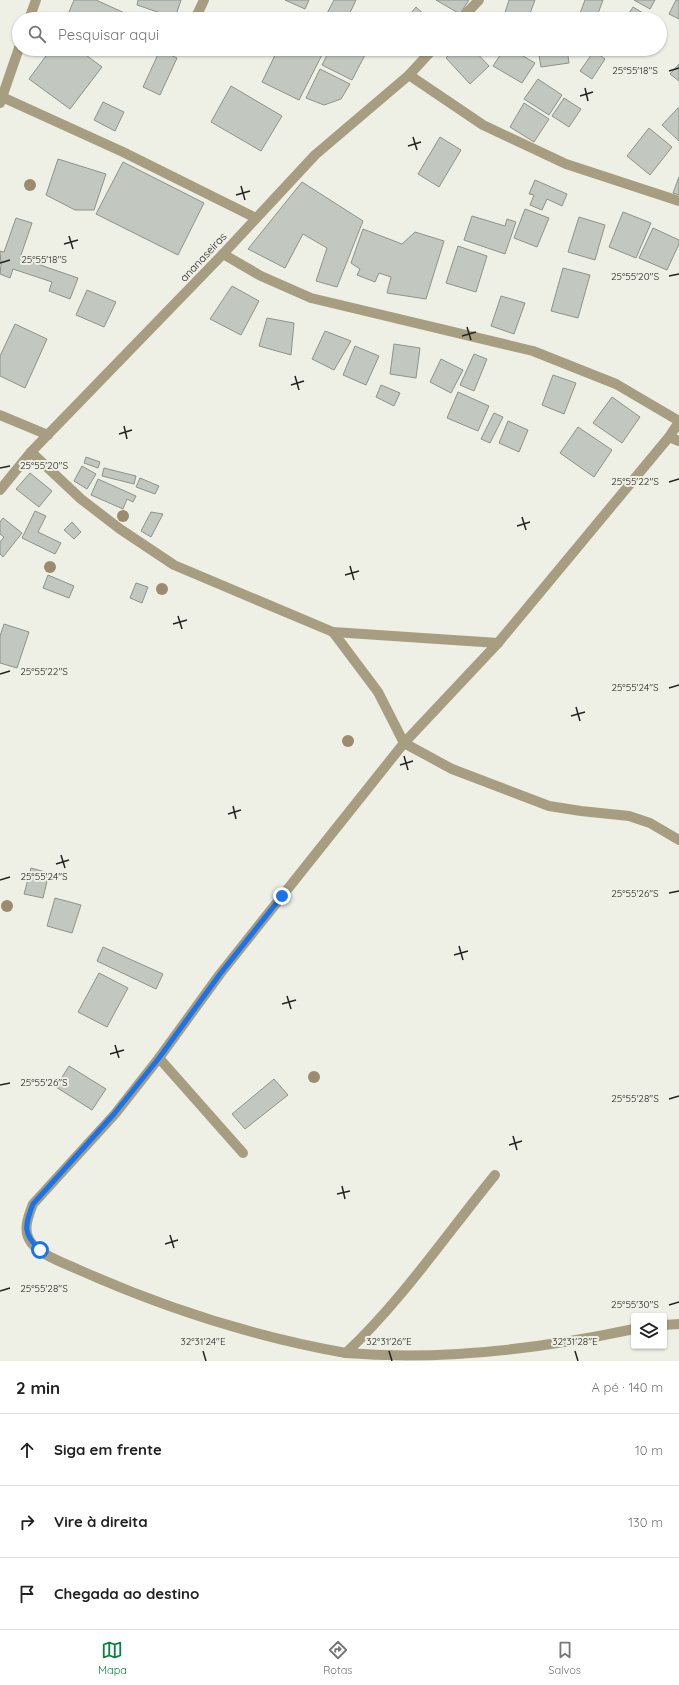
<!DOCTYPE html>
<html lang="pt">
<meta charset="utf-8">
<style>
body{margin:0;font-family:Quicksand,sans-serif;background:#f6f6f6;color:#222}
.controls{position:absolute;right:12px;bottom:12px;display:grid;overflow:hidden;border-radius:4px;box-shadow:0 1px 3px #0004}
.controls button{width:36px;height:36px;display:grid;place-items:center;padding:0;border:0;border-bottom:1px solid #e0e0e0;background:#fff;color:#222;font:20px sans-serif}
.stop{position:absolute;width:12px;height:12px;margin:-9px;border:3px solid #1a73e8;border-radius:50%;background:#fff}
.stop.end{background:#1a73e8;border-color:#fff;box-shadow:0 1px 4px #0008}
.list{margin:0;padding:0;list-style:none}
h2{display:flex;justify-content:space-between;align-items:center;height:52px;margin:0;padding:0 16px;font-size:17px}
h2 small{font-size:13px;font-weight:400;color:#767676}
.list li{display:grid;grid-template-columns:26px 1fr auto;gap:12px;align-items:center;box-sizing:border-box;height:72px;padding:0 16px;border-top:1px solid #e0e0e0}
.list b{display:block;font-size:15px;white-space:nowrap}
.list em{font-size:13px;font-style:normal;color:#767676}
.icon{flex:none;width:22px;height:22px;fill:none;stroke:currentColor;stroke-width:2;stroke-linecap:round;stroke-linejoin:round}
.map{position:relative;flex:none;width:679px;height:1361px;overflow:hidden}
.search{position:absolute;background:#fff;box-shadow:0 1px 3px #0004;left:12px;right:12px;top:12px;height:44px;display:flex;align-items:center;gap:10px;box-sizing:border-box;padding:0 14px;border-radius:22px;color:#767676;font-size:15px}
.sheet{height:268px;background:#fff}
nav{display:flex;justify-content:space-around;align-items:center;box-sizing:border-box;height:56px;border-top:1px solid #e0e0e0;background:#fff;font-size:11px;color:#767676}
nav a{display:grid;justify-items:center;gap:2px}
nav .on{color:#0b8043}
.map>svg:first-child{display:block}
.building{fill:#c2c8c0;stroke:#8d938b}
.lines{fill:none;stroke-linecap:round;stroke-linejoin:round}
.minor{stroke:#a79e82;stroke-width:10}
.tree{fill:#9c8b6e}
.route{stroke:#1a73e8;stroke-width:5}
.ticks{fill:none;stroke:#242421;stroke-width:1.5}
.labels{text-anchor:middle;stroke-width:4;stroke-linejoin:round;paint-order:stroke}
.street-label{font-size:11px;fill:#242421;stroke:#eef0e6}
.ticks-label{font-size:10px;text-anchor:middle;fill:#242421;stroke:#eef0e6;stroke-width:4;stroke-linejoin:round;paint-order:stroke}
</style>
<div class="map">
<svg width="679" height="1361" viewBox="0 0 679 1361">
<rect width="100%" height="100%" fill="#eef0e6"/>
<g class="building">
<polygon points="74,0 96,0 129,15 127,19 66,19"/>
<polygon points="138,0 181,0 175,18 137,5"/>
<polygon points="285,0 309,0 305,9"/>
<polygon points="334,0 356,0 347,19 324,19"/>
<polygon points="436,0 469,0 460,14"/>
<polygon points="509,0 535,0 528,19 503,19"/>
<polygon points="585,0 603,0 596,19 587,19 579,16"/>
<polygon points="634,0 655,0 650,9"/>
<polygon points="676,0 679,0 679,19 669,14"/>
<polygon points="416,7 429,19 406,19"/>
<polygon points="633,7 653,19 625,19"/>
<polygon points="557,15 558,19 538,19"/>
<polygon points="51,49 78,49 102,67 70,109 29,79"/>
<polygon points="278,49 325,49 299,100 262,82"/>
<polygon points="330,49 358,49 366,53 352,80 322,65"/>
<polygon points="455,49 473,49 489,66 470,84 446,58"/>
<polygon points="504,49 511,49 535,63 522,83 493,66"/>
<polygon points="538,49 567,49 569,63 541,67"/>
<polygon points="617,49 629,49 625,55"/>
<polygon points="633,49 648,49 643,56"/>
<polygon points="160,50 177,58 160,95 143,87"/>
<polygon points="594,51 605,59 592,79 580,71"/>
<polygon points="679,64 679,81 670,74"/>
<polygon points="320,69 350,84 341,99 324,105 306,98"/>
<polygon points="538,79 562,95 549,115 524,99"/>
<polygon points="231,86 282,116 261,151 211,122"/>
<polygon points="564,98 581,109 569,127 552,116"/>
<polygon points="103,102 124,112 115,131 94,120"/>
<polygon points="524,103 549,119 534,142 510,127"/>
<polygon points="678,108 679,108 679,141 662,125"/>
<polygon points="649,128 672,147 650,175 627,156"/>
<polygon points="440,137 461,150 439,187 418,174"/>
<polygon points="58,159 106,174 94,210 75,210 46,195"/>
<polygon points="123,162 204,203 178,255 96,214"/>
<polygon points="679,177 679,195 673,193"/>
<polygon points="535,180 567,194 562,206 547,199 542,210 530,205 534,195 529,194"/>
<polygon points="302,182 363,221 337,287 316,281 327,248 303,234 285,268 248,249"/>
<polygon points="525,209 549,218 537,247 514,238"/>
<polygon points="623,212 651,223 636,258 609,247"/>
<polygon points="472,216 505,226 507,219 516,222 505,254 464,240"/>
<polygon points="579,217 605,225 595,260 568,252"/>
<polygon points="16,218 32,223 20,258 78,278 70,299 49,291 52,282 13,269 10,278 0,274 1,265 0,251 4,252"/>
<polygon points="653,228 679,240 679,244 667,270 639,258"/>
<polygon points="363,229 402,244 415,232 444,241 426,299 387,293 391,277 379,273 375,282 357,275 360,269 351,263"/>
<polygon points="458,246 487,256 476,292 446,283"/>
<polygon points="563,268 590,275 578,318 551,311"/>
<polygon points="232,286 259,301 241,335 210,319"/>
<polygon points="87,290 116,302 104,327 76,315"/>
<polygon points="501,296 525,303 514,334 491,326"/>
<polygon points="267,318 294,323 291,355 259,346"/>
<polygon points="15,324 47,339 25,388 0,376 0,356"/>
<polygon points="325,331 351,341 334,370 312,359"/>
<polygon points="394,344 420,348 416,378 390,374"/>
<polygon points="355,346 379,356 366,385 343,375"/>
<polygon points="474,354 487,359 474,391 460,385"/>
<polygon points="441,359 463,370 451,393 430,382"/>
<polygon points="553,375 576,383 564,414 542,405"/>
<polygon points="381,385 400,393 394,406 376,397"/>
<polygon points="458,392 489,406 478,431 447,418"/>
<polygon points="612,397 640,417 622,443 593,423"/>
<polygon points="494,413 503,417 490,443 481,439"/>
<polygon points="508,421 528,430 519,452 499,443"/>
<polygon points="578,427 612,450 594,477 560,453"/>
<polygon points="86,457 100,462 98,468 84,463"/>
<polygon points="82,466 96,474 87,489 74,481"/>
<polygon points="104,468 136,476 134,484 102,476"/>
<polygon points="30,473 52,491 39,507 16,489"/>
<polygon points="140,478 159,486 155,494 136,487"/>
<polygon points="98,479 136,496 133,502 127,499 123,509 91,495"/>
<polygon points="35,511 46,516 38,532 61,543 55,554 22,538"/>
<polygon points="151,512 163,514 151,537 141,531"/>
<polygon points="3,518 22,533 3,557 0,554 0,542 4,537 0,534 0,522"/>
<polygon points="72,522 81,532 74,539 64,530"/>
<polygon points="48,575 74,586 69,598 43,588"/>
<polygon points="136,583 148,587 142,603 130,598"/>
<polygon points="4,624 29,632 17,668 0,663 0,636"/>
<polygon points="31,868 49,873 43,898 24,894"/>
<polygon points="55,898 81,905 72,933 47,926"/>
<polygon points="103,947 163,974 156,989 97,961"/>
<polygon points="99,973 128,988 107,1027 78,1012"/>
<polygon points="69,1066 106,1089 92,1110 56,1087"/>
<polygon points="274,1079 288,1095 245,1129 232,1114"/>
</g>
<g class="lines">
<g class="minor">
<polyline points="29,19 36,0"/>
<polyline points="195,19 204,0"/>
<polyline points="461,19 479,0"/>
<polyline points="409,75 483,125 566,164 679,201"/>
<polyline points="0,96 123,152 256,218"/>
<polyline points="0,103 19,48"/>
<polyline points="223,254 261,276 311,298 533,351 616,384 679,421"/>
<polyline points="0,415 48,435"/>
<polyline points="669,437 679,441"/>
<polyline points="31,452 81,499 120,529 174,565 333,632 498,643"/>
<polyline points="0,490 31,452 223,254 315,155 409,75 433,49"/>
<polyline points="333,632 378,692 404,743 452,769 549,806 581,811 629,816 650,823 679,840"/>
<polyline points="159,1058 243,1153"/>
<path d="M495 1175C446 1235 402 1300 346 1353 255 1337 162 1307 77 1269 64 1263 35 1253 29 1239 23 1228 29 1215 33 1204L115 1114 159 1058 220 974 404 743 498 643 669 437 679 422"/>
<polyline points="664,1325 679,1324"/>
<path d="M346 1353C442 1361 540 1349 634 1329"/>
</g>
</g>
<g class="tree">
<circle cx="30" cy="185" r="6"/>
<circle cx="123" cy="516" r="6"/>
<circle cx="50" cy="567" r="6"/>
<circle cx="162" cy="589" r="6"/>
<circle cx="348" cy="741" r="6"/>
<circle cx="7" cy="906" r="6"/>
<circle cx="314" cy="1077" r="6"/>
</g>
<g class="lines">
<path class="route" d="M40 1250C22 1233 25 1226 33 1204L114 1114 159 1058 220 974 282 896"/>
</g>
<path class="ticks" d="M669 71 679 68M585 88 588 101M580 96 593 92M413 137 417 150M408 146 421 142M241 186 245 200M236 195 250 191M69 236 73 249M64 244 78 240M0 263 10 260M669 276 679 274M467 327 471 340M462 336 476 332M295 376 299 390M291 385 304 381M124 426 127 439M119 434 132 430M0 468 10 466M669 482 679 479M522 517 526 530M517 526 530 522M350 566 354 580M345 575 359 571M178 616 182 629M173 624 187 620M0 674 10 671M669 688 679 685M576 707 580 721M571 716 585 712M404 756 408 770M400 765 413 761M233 806 236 819M228 814 241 810M61 855 65 868M56 864 69 860M0 880 10 877M669 893 679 891M459 946 463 960M454 955 468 951M287 996 291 1009M282 1004 296 1000M115 1045 119 1058M110 1054 124 1050M0 1085 10 1083M669 1099 679 1096M513 1136 517 1150M509 1145 522 1141M342 1186 345 1199M337 1194 350 1191M170 1235 174 1248M165 1244 178 1240M0 1291 10 1288M669 1305 679 1302M203 1351 206 1361M389 1351 392 1361M575 1351 578 1361"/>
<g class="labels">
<g class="street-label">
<text transform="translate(203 257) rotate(-47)" y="4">ananaseiras</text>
</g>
</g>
<g class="ticks-label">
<text x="635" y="74">25°55'18"S</text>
<text x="44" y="263">25°55'18"S</text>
<text x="635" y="280">25°55'20"S</text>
<text x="44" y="469">25°55'20"S</text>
<text x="635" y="485">25°55'22"S</text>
<text x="44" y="675">25°55'22"S</text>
<text x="635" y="691">25°55'24"S</text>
<text x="44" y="880">25°55'24"S</text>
<text x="635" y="897">25°55'26"S</text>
<text x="44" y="1086">25°55'26"S</text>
<text x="635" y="1102">25°55'28"S</text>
<text x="44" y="1292">25°55'28"S</text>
<text x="635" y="1308">25°55'30"S</text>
<text x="203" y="1345">32°31'24"E</text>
<text x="389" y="1345">32°31'26"E</text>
<text x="575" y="1345">32°31'28"E</text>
</g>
</svg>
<div class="controls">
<button><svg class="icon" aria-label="layers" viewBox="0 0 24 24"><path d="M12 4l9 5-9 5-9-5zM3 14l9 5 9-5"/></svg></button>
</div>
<div class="stop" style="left:40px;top:1250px"></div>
<div class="stop end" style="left:282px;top:896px"></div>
<div class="search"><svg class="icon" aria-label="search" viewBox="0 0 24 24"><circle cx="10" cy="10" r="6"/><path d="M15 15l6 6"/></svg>Pesquisar aqui</div>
</div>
<section class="sheet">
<h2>2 min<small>A pé · 140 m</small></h2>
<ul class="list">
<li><svg class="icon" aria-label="ahead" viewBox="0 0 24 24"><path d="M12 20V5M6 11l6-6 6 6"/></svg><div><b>Siga em frente</b></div><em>10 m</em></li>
<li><svg class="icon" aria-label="right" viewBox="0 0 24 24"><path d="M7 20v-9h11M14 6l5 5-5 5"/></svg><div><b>Vire à direita</b></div><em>130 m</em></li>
<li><svg class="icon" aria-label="arrive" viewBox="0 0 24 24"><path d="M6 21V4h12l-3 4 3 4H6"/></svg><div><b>Chegada ao destino</b></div></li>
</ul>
</section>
<nav>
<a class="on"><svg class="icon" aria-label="map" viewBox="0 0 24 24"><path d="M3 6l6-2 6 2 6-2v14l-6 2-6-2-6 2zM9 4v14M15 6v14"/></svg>Mapa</a>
<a><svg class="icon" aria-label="directions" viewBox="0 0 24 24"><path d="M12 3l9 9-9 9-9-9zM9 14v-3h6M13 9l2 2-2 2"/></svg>Rotas</a>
<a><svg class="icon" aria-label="saved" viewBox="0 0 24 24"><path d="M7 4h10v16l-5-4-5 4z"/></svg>Salvos</a>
</nav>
